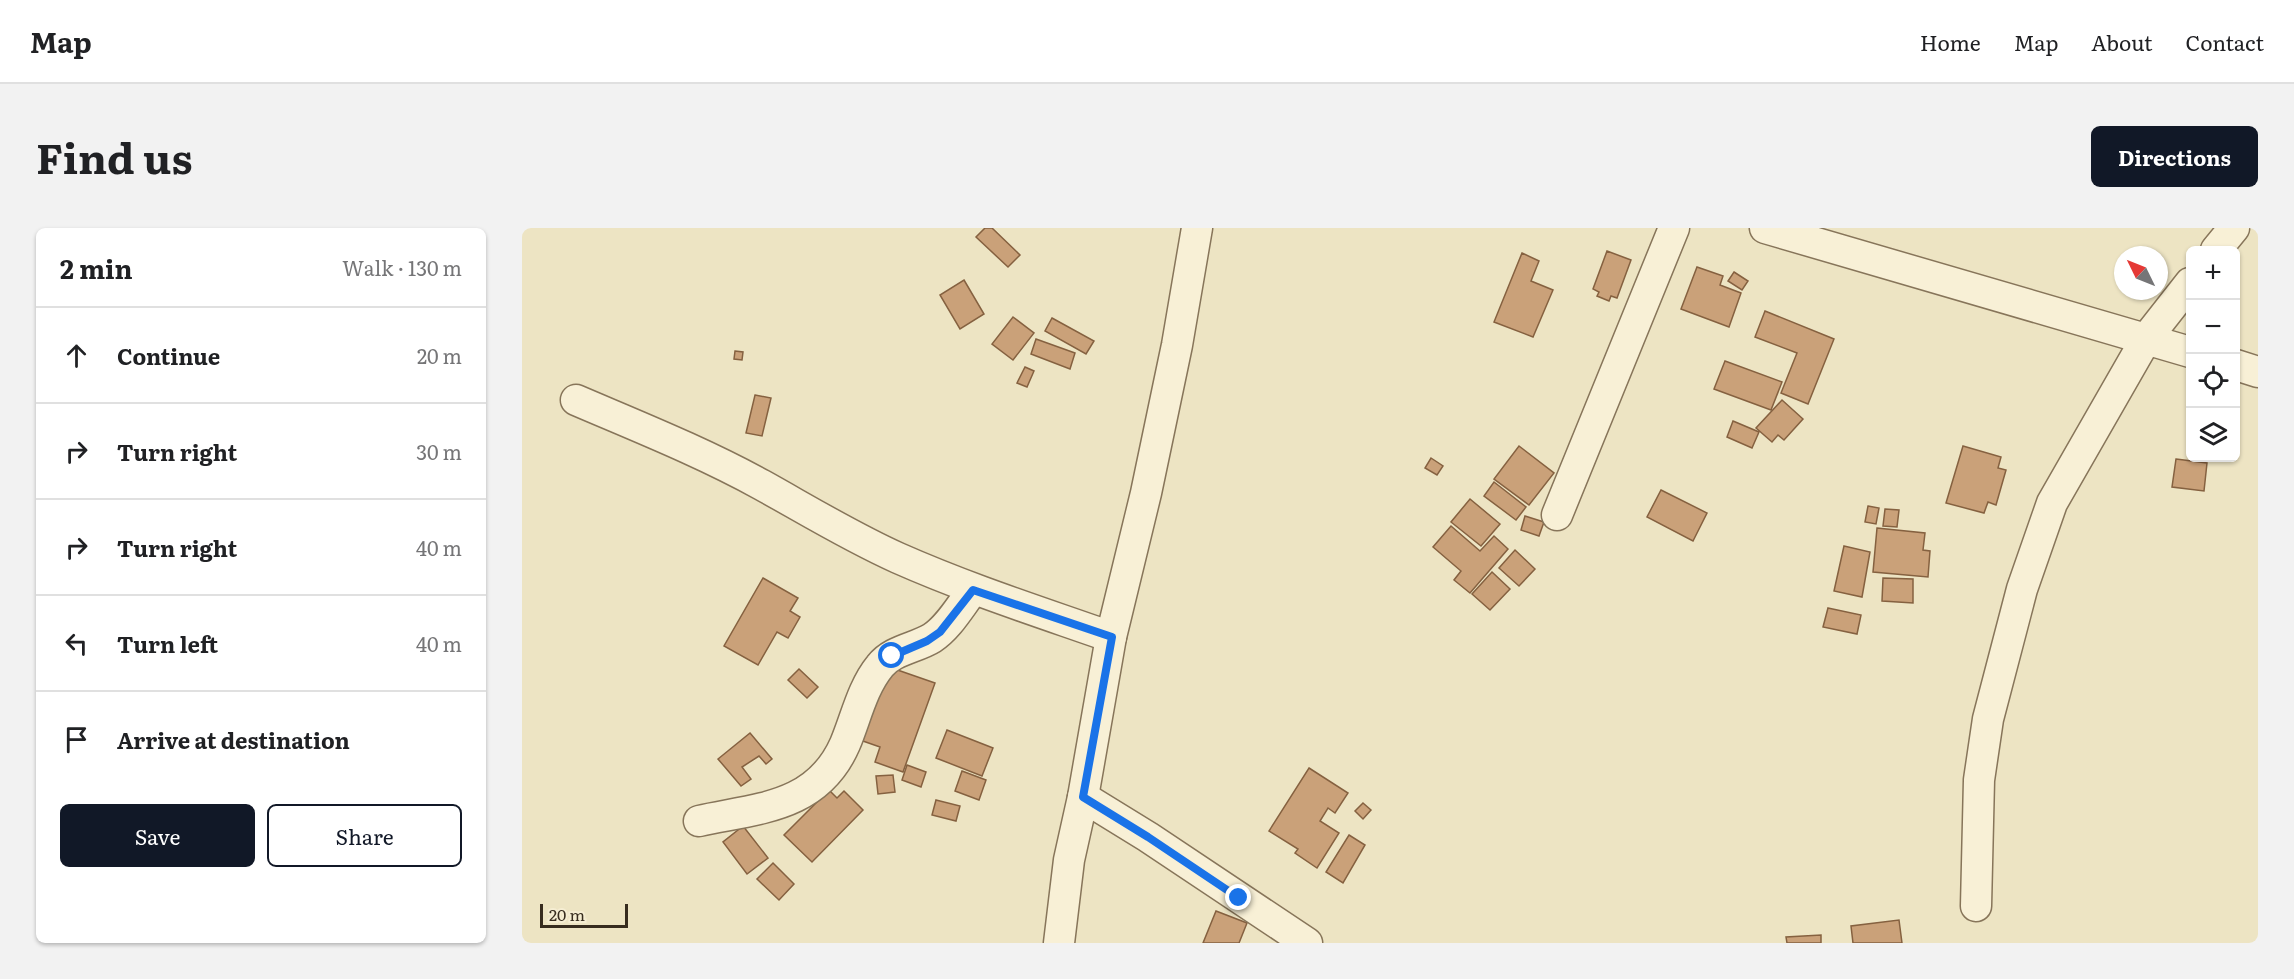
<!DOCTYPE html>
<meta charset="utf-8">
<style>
body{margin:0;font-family:Literata,serif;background:#f2f2f2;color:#202124}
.controls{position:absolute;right:18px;top:18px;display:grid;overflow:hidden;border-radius:9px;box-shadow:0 2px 4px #0004}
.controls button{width:54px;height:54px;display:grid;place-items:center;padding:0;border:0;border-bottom:2px solid #e0e0e0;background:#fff;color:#202124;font:30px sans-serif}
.compass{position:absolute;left:1592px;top:18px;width:54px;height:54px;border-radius:50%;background:#fff;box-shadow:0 2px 4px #0004;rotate:313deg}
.scale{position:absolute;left:18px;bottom:15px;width:88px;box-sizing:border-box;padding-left:6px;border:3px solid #372c1e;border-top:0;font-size:16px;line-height:21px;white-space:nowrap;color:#372c1e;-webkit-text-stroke:4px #f5edd2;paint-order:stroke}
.stop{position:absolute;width:18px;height:18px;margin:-14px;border:4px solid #1a73e8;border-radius:50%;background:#fff}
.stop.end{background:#1a73e8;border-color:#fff;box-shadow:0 2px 6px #0008}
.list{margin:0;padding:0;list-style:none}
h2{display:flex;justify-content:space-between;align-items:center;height:78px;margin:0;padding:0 24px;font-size:26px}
h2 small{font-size:20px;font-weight:400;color:#757577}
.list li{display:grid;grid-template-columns:39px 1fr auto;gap:18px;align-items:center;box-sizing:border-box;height:96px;padding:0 24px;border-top:2px solid #e0e0e0}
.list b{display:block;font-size:22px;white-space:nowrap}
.list em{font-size:20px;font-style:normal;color:#757577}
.actions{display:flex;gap:12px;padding:18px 24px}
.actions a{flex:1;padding:14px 0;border:2px solid #111827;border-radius:9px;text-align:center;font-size:21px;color:#111827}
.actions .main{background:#111827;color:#fff}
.icon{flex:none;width:33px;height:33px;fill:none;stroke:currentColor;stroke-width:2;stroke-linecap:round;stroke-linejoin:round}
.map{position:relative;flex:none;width:1736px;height:715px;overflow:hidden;border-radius:9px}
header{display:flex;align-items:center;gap:36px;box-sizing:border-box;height:84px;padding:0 30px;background:#fff;border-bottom:2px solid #e0e0e0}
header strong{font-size:28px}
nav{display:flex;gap:33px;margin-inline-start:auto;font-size:21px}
.intro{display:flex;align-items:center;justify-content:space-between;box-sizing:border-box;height:144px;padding:0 36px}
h1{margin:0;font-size:42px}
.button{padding:15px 27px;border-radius:9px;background:#111827;color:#fff;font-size:21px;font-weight:700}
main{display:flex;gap:36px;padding:0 36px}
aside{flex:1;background:#fff;border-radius:9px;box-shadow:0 2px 4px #0004}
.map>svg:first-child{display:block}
.building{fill:#caa179;stroke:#856140;stroke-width:1.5}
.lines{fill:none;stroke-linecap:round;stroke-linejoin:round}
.minor-casing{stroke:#87755a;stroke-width:33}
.minor{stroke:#f8f0d6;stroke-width:30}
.route{stroke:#1a73e8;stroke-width:8}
</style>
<header>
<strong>Map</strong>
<nav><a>Home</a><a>Map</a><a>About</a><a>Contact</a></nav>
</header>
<div class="intro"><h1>Find us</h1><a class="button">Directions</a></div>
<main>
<aside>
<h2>2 min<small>Walk · 130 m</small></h2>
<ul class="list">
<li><svg class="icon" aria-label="ahead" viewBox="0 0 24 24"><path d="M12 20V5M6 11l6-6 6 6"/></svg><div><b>Continue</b></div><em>20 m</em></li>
<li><svg class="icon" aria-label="right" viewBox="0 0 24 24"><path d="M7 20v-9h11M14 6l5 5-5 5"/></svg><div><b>Turn right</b></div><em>30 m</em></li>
<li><svg class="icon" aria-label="right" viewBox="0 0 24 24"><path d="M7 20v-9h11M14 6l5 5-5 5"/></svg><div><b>Turn right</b></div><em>40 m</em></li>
<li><svg class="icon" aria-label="left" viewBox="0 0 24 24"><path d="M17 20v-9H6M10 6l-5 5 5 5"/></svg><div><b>Turn left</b></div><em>40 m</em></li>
<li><svg class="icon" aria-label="arrive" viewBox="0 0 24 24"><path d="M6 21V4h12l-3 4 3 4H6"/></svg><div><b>Arrive at destination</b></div></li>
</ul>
<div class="actions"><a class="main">Save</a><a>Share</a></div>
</aside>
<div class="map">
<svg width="1736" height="715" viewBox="0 0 1736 715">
<rect width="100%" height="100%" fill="#ede4c3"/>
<g class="building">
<polygon points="463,0 470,0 498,27 486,39 454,9"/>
<polygon points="1085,23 1109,32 1095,70 1089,68 1087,73 1075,68 1077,64 1071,61"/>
<polygon points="1000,25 1017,33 1009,53 1031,62 1011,109 972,94"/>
<polygon points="1175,39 1201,48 1198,57 1219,65 1207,99 1159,81"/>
<polygon points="1212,44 1226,53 1220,62 1206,53"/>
<polygon points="442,52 462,86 438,101 418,67"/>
<polygon points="1243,83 1312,111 1286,176 1259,165 1275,125 1233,109"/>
<polygon points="491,89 512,105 491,132 470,116"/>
<polygon points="530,90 572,113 564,126 523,103"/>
<polygon points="514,111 553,125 548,141 509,126"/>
<polygon points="213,123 221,124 220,132 212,131"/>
<polygon points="1203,133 1260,154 1249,182 1192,161"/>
<polygon points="503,139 512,143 505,159 495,155"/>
<polygon points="233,167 249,170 240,208 224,205"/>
<polygon points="1260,172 1281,191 1262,212 1256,207 1250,214 1234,200"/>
<polygon points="1211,193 1237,204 1230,220 1205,209"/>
<polygon points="997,218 1032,245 1007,277 972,251"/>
<polygon points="1441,218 1479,229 1476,240 1484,242 1474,277 1466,274 1462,285 1424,275"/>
<polygon points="909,230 921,238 915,247 903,240"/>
<polygon points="1654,231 1685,235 1682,263 1650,259"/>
<polygon points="972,254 1004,279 994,292 962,268"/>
<polygon points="1139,262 1185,285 1171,313 1125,289"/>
<polygon points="948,271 978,296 959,318 929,294"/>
<polygon points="1346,278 1357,280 1354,296 1343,294"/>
<polygon points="1363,281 1377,282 1375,299 1361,298"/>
<polygon points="1003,288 1022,294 1017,308 999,302"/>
<polygon points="929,298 958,323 972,308 986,321 948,365 932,352 939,343 911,319"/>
<polygon points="1355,300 1403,305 1401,322 1408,323 1406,349 1351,344"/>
<polygon points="1322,318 1348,324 1340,369 1312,363"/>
<polygon points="993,322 1013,341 997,358 977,340"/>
<polygon points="970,344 988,361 968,382 950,366"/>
<polygon points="241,350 276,370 268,383 278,389 266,410 255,404 236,437 202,418"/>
<polygon points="1361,350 1391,351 1391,375 1360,373"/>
<polygon points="1306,380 1339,387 1335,406 1301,399"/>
<polygon points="364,438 413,455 381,544 353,534 358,519 338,512"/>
<polygon points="277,441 296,459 285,470 266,452"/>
<polygon points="425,502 471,520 460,548 414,530"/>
<polygon points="228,505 250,531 244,536 237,528 220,539 229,551 219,558 196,531"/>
<polygon points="385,537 404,544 399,559 380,552"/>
<polygon points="787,540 826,565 813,585 806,580 798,593 817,605 795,640 773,625 776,621 747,603"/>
<polygon points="440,543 464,552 457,572 433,563"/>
<polygon points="371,547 373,564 356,566 354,548"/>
<polygon points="307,562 315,570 322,563 341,582 290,634 262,607"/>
<polygon points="414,572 438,578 434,593 410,587"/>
<polygon points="841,575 849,582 841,591 833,583"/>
<polygon points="221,598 246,630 225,646 201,614"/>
<polygon points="827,607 843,617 821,655 804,644"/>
<polygon points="251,635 272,656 257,672 235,651"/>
<polygon points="694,683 725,695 717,715 681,715"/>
<polygon points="1377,692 1380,715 1331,715 1329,698"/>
<polygon points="1299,707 1299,715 1265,715 1264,709"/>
</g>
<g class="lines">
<defs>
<g id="minor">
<polyline points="1243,0 1668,124"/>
<polyline points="1694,22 1712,0"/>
<polyline points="1714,137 1736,144"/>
<path d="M54 172C117 199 180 224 240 257 285 282 329 309 376 330 446 361 518 384 589 409"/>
<polyline points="1035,287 1152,0"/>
<polyline points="561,569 626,609 785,715"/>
<path d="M177 593C236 580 295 580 323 516 334 490 340 460 358 438 370 422 394 420 410 410 427 399 439 377 451 362"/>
<polyline points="1454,678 1457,552 1466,491 1500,361 1530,275 1624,111 1668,55"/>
<polyline points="537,715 547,632 561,569 589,409 624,265 655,117 675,0"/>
</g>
</defs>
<use href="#minor" class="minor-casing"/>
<use href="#minor" class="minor"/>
</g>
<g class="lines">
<polyline class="route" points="370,428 405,413 418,404 451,362 590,409 561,569 626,609 717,670"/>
</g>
</svg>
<div class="controls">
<button>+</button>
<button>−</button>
<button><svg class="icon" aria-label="locate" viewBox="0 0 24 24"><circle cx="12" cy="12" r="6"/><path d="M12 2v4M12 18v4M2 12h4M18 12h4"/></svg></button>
<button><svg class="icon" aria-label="layers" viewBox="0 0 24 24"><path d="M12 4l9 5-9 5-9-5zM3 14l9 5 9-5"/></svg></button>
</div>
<svg class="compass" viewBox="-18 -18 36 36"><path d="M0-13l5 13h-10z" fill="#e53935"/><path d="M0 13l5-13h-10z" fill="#757577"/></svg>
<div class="scale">20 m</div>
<div class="stop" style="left:370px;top:428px"></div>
<div class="stop end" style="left:717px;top:670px"></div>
</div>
</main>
